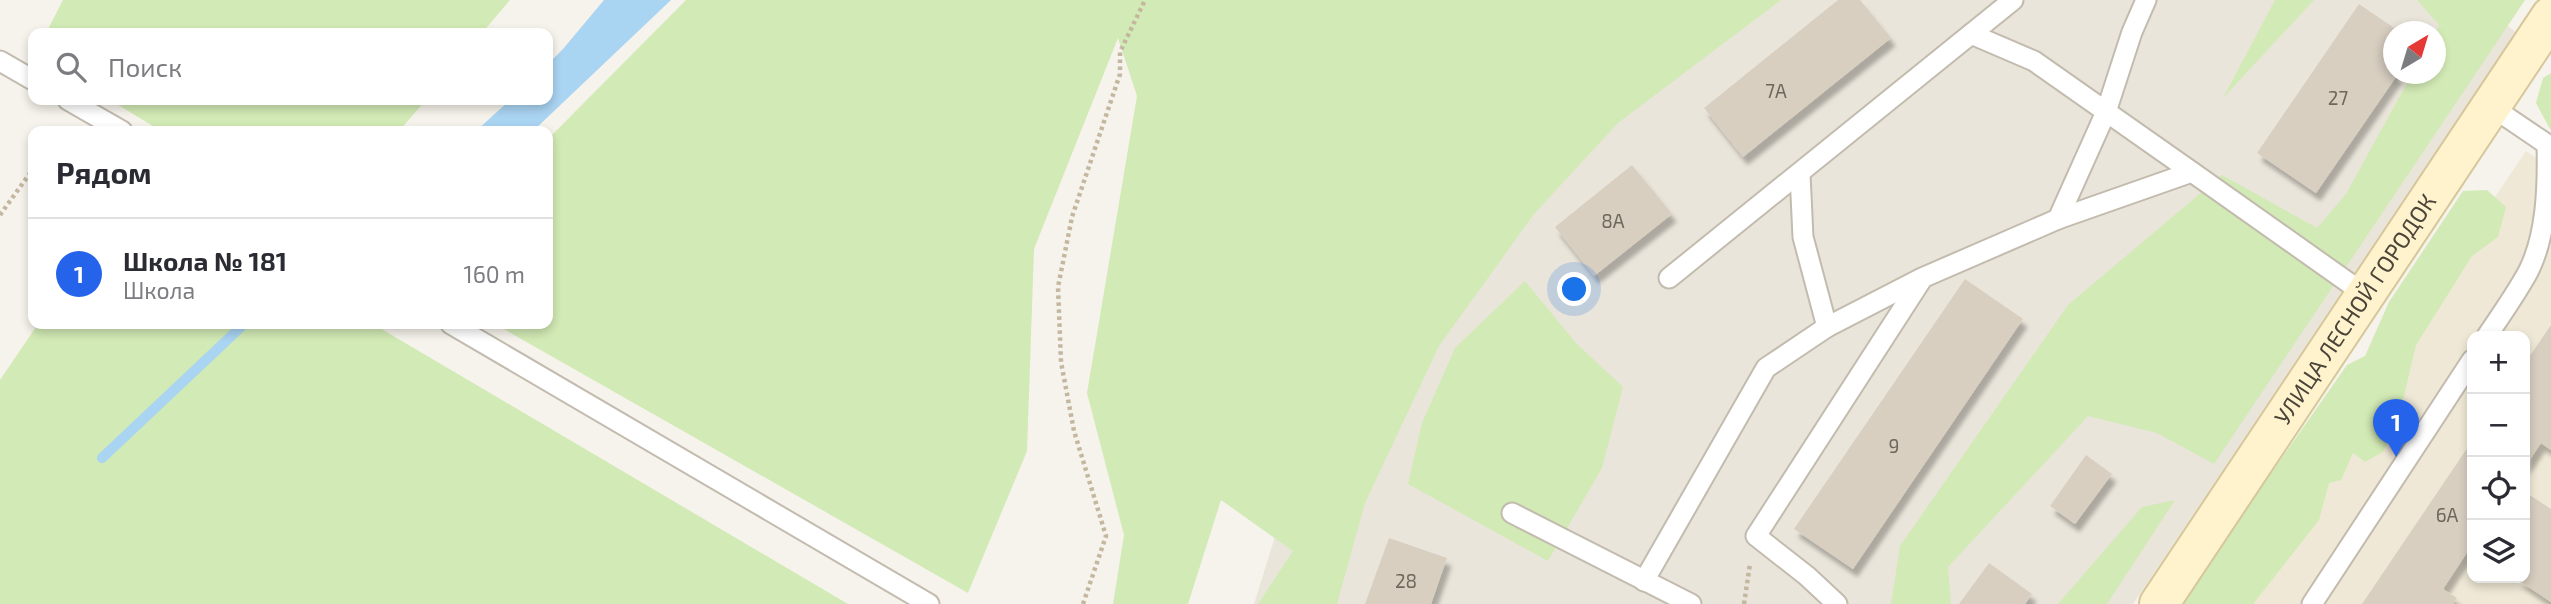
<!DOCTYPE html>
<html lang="ru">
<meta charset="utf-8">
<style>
body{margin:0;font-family:"Exo 2",sans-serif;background:#f7f7f7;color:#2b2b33}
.controls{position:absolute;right:21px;bottom:21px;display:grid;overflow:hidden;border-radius:14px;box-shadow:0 4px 10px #0003}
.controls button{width:63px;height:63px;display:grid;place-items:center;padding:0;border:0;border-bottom:2px solid #e1e1e2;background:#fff;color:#2b2b33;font:35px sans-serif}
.compass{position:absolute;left:2383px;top:21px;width:63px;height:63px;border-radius:50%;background:#fff;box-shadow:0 4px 10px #0003;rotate:38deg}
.you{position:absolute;left:1575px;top:290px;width:24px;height:24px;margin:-18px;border:5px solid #fff;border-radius:50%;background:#1a73e8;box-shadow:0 0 0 10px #1a73e833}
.badge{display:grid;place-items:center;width:46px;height:46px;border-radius:50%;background:#2563eb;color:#fff;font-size:23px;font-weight:700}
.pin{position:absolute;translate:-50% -58px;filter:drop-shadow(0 2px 4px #0008)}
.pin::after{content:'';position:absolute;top:37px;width:24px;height:21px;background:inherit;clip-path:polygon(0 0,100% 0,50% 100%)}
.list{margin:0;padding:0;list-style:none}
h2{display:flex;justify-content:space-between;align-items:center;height:91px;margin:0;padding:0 28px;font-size:30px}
h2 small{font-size:23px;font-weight:400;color:#7c7c81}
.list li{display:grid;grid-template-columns:46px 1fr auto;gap:21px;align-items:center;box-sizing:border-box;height:112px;padding:0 28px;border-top:2px solid #e1e1e2}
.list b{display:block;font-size:26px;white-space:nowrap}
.list p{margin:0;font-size:23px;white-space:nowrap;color:#7c7c81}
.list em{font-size:23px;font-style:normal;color:#7c7c81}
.icon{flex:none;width:38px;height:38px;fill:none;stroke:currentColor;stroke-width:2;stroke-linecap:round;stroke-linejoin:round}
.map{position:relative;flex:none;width:2551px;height:604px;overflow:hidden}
.search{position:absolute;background:#fff;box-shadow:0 4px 10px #0003;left:28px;top:28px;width:525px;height:77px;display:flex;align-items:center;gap:18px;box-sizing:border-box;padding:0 24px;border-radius:14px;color:#7c7c81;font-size:26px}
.panel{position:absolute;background:#fff;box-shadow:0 4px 10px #0003;left:28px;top:126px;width:525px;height:203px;border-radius:14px}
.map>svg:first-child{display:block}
.residential{fill:#eae5da;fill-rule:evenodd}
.education{fill:#efe8d6;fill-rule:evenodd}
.green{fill:#d2eab5}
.water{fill:#a9d4f2}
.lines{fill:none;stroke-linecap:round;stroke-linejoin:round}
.stream{stroke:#a9d4f2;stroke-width:10}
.building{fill:#d8cfc1;filter:url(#shadow)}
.lane-casing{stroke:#c2bbae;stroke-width:23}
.secondary-casing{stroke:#d6c79b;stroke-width:42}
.path{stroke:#c4b79f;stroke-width:4.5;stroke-dasharray:3.5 3.5;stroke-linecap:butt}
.lane{stroke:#fff;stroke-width:19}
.secondary{stroke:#fff3cd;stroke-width:38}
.labels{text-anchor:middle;stroke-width:5;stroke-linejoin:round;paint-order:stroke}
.number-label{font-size:19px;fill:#6e675b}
.street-label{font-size:23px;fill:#4b4439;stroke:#fff}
</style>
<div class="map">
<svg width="2551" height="604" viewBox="0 0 2551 604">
<defs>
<filter id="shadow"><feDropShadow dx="4.5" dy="8" stdDeviation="2" flood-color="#0004"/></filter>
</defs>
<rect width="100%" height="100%" fill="#f6f3ec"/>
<path class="residential" d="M1624 0H2476L2518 34 2133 604H1254L1383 191ZM2394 32H2436V74H2394Z"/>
<path class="education" d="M2526 151 2551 168V604H2220ZM2472 336H2525V578H2472Z"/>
<g class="green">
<polygon points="63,0 510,0 482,33 46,33"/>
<polygon points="686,0 1781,0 1618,123 1534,214 1439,346 1365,503 1337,604 1258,604 1293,551 1221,500 1188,604 1113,604 1124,535 1087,393 1137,96 1118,38 1034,249 1027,451 968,593 495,324 548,324 548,139"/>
<polygon points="2275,0 2314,0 2223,98"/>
<polygon points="2417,0 2525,0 2214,464 2157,433 2088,416 1948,567 1951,604 1891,604 1900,546 2068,305 2222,175 2317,228 2346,194 2412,74 2436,74 2436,32 2439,25"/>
<polygon points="2551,73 2551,129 2550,129 2536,103 2543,78"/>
<polygon points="110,100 426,100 399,131 161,131"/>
<polygon points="2487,190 2506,207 2498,237 2472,256 2416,345 2398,421 2383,452 2365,462 2353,453 2341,480 2329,483 2319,520 2253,604 2182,604 2224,522 2274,469 2347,365 2365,356 2389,302 2463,191"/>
<polygon points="1525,281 1576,343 1623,387 1602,468 1548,561 1408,484 1422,423 1455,348"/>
<polygon points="38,324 373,324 848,604 0,604 0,380"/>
<polygon points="2175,500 2107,604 2058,604 2142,507"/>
</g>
<polygon class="water" points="604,0 671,0 533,131 476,131 510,100 548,100 548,64 563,49"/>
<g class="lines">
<polyline class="stream" points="102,458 244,324"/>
</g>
<g class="building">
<polygon points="1838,0 1860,0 1891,38 1743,157 1704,108"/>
<polygon points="2359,4 2400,32 2394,32 2394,74 2398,74 2316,193 2257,153"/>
<polygon points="1632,165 1672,214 1594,276 1555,227"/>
<polygon points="1965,279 2023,319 1853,569 1794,529"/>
<polygon points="2551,325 2551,450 2541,443 2525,467 2525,363"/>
<polygon points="2472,441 2472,549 2470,548 2443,589 2457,598 2453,604 2362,604"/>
<polygon points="2086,455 2112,474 2075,524 2050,506"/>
<polygon points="2525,492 2551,509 2551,602 2515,578 2525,578"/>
<polygon points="1389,538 1447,558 1431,604 1365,604"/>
<polygon points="1989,563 2032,594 2025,604 1959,604"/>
</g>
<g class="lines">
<defs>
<g id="lane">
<polyline points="1971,34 2034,61 2192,172"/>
<polyline points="0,61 33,80"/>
<polyline points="68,100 122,131"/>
<polyline points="2492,107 2551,147"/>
<polyline points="1800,174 1803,237 1827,327"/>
<polyline points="2058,219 2106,112 2132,32 2146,0"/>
<polyline points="1669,278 2013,0"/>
<polyline points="451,324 929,604"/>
<path d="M2487 336C2501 315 2516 294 2528 272 2547 235 2548 185 2547 145"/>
<polyline points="1512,513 1691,604"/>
<polyline points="1644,581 1766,368 1827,327 1922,278 2058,219 2192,172 2366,295"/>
<polyline points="1837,604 1807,576 1756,536 1922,279"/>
<polyline points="2312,604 2472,360"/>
</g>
<g id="secondary">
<path id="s1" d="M2159 604 2551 16"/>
</g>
</defs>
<use href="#lane" class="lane-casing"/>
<use href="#secondary" class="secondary-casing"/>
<g class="path">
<polyline points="0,215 33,169"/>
<polyline points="1083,604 1106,536 1074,431 1061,362 1058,287 1072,217 1120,74 1120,52 1145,0"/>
<polyline points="1744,604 1750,564"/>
</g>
<use href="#lane" class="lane"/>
<use href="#secondary" class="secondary"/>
</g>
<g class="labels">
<g class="number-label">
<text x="1776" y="98">7А</text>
<text x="2338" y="105">27</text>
<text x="1613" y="228">8А</text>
<text x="1894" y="453">9</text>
<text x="2447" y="522">6А</text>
<text x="1406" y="588">28</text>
</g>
<g class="street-label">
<text dy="8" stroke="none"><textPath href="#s1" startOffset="354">УЛИЦА ЛЕСНОЙ ГОРОДОК</textPath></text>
</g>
</g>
</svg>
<div class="controls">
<button>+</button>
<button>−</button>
<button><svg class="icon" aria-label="locate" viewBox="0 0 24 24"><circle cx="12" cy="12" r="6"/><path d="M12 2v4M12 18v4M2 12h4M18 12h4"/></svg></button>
<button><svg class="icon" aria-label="layers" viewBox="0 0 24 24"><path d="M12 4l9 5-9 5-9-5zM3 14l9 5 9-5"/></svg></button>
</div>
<svg class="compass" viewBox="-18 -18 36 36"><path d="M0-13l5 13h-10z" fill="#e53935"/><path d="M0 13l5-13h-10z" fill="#7c7c81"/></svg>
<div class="you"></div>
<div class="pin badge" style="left:2396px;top:457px">1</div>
<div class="search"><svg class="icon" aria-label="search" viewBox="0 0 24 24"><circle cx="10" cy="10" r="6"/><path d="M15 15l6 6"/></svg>Поиск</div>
<section class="panel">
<h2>Рядом<small></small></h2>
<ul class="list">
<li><span class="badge">1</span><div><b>Школа № 181</b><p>Школа</p></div><em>160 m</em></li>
</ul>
</section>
</div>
